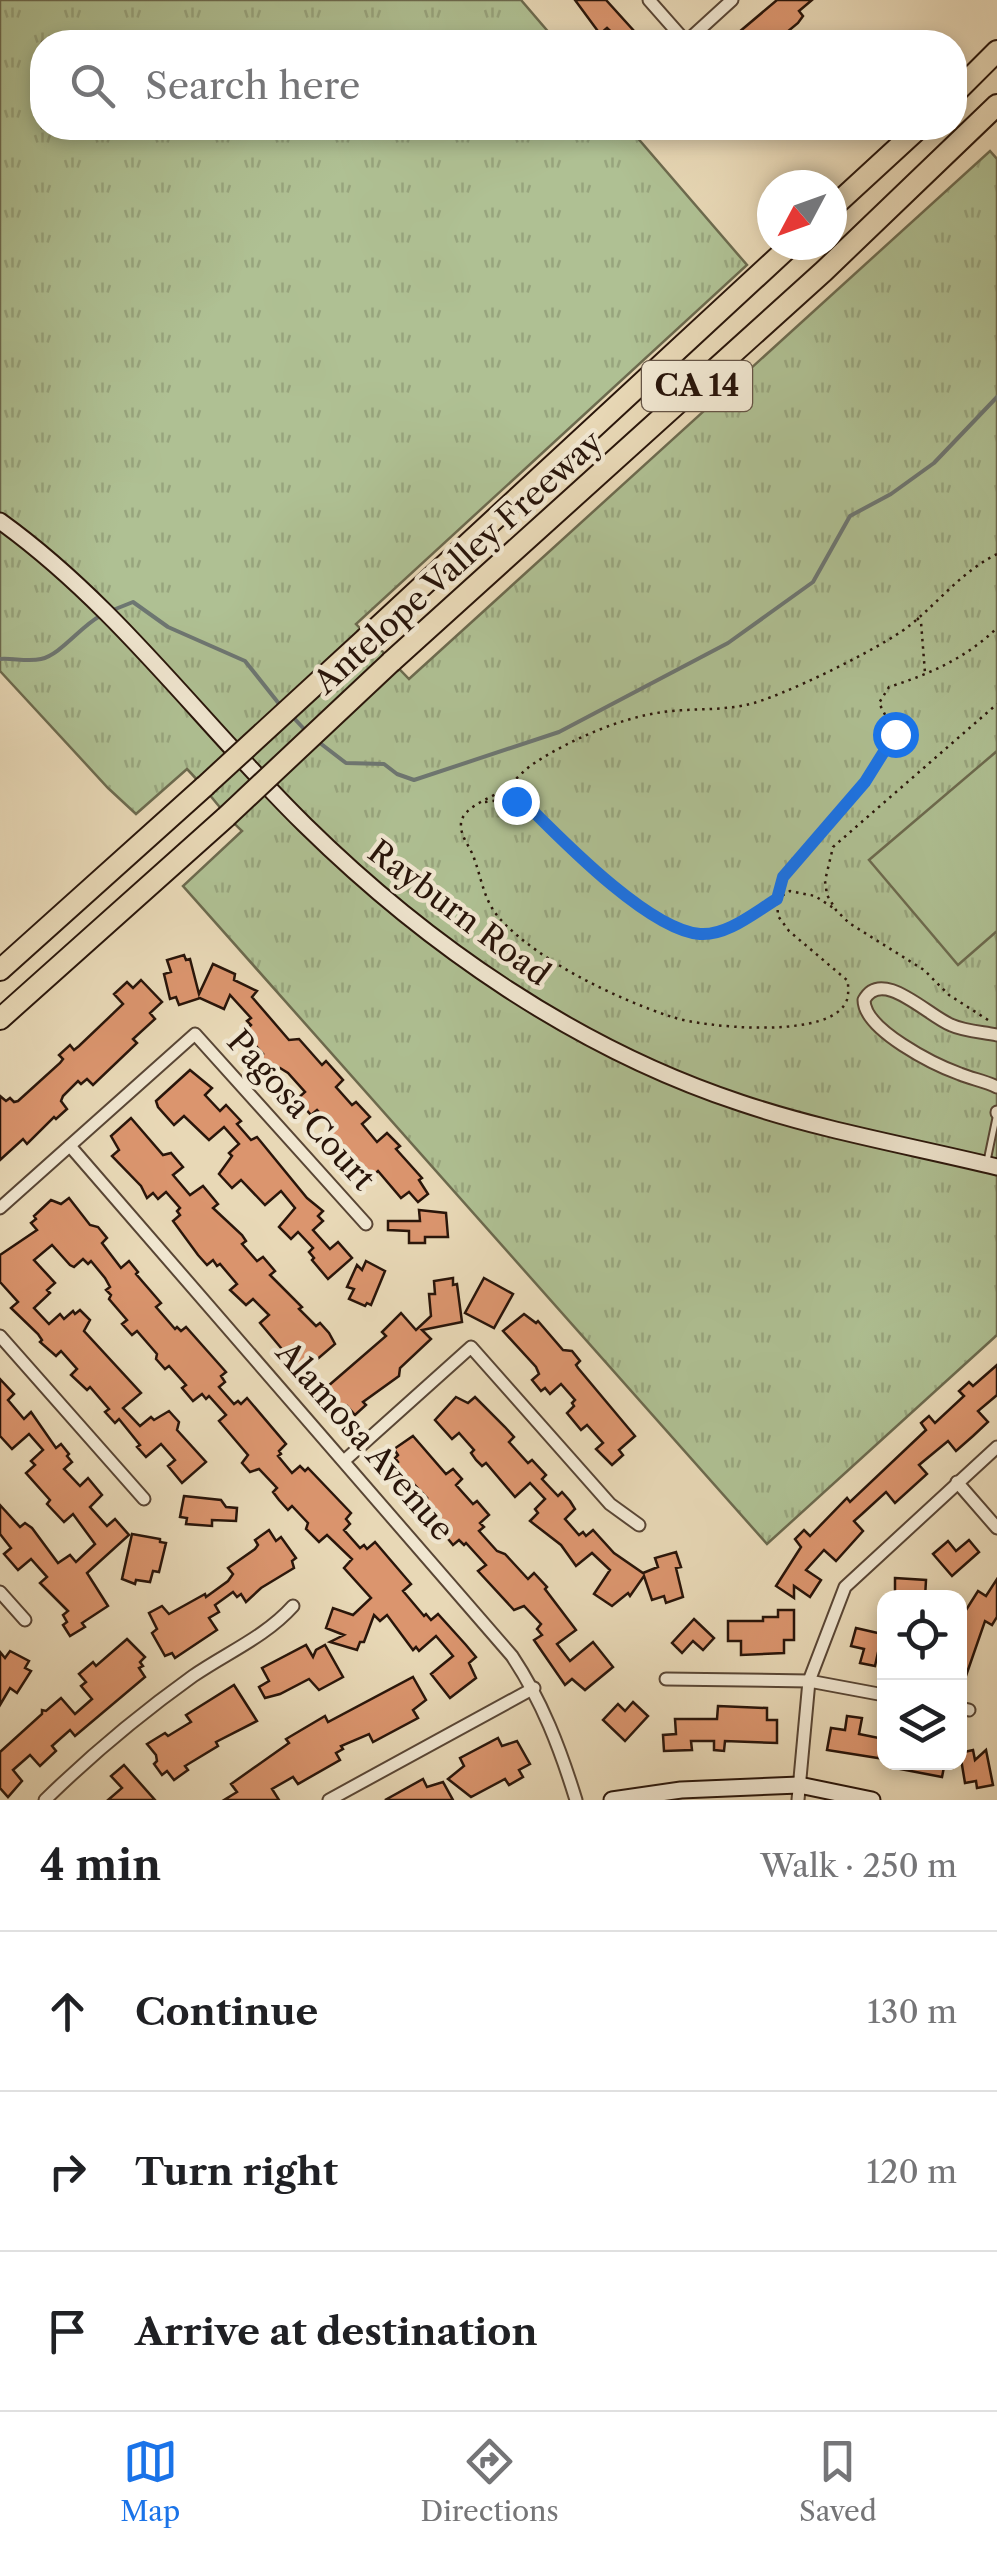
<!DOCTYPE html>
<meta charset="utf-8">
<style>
body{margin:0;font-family:"Libre Caslon Text",serif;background:#f2f2f2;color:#202124}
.controls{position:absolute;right:30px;bottom:30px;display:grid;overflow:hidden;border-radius:20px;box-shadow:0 5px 15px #0003}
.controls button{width:90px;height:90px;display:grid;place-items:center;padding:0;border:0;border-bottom:2px solid #e0e0e0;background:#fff;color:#202124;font:50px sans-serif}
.compass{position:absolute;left:757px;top:170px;width:90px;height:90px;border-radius:50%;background:#fff;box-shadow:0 5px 15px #0003;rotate:229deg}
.stop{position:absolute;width:30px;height:30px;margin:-22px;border:8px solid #1a73e8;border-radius:50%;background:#fff}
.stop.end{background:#1a73e8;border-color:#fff;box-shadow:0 2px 10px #0008}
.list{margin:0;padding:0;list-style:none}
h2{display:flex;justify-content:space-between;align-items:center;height:130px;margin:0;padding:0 40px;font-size:42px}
h2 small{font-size:32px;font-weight:400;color:#757577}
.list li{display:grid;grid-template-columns:65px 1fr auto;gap:30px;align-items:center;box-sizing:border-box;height:160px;padding:0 40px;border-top:2px solid #e0e0e0}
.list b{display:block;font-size:38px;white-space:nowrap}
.list em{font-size:32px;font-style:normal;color:#757577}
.icon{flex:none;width:55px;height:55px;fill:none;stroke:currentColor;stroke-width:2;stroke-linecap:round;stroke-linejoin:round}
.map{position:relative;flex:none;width:997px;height:1800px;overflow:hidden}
.search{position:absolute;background:#fff;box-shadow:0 5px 15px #0003;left:30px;right:30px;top:30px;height:110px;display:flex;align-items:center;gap:25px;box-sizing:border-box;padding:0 35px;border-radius:40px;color:#757577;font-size:38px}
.sheet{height:610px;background:#fff}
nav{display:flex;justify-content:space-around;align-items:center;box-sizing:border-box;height:140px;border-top:2px solid #e0e0e0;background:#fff;font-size:28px;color:#757577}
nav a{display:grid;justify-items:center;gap:5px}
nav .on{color:#1a73e8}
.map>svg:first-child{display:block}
.grass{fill:url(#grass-tufts);stroke:#6c6a4e;stroke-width:2.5}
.pitch{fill:#afc093;stroke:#6c6a4e;stroke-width:2.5}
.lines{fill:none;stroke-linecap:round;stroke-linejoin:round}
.stream{stroke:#6d7672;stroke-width:4}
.building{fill:#db956e;stroke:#29150a;stroke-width:2.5}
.lane-casing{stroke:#594635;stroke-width:9}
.street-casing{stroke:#594635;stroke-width:15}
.secondary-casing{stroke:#29150a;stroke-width:19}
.highway-casing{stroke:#29150a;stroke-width:24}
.path{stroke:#29150a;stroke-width:2.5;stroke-dasharray:2.5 5;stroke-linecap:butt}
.lane{stroke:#f0e6d0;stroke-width:5}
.street{stroke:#f0e6d0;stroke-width:11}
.secondary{stroke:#f0e6d0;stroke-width:15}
.highway{stroke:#e8d8b6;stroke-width:20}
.highway-bridge-casing{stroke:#29150a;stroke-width:24;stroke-linecap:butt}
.highway-bridge{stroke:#e8d8b6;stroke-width:20}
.route{stroke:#1a73e8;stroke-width:12}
.labels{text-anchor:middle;stroke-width:9;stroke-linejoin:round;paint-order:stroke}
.shield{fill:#f0e6d0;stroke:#655445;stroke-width:2.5}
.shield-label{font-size:30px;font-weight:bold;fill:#29150a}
.street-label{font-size:32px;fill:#29150a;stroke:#f0e6d0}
</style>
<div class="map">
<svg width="997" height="1800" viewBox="0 0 997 1800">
<defs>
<pattern id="grass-tufts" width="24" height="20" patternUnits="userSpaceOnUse" patternTransform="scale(2.5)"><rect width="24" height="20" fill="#afc093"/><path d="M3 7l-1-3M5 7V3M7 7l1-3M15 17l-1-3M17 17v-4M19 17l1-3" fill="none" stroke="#97a47d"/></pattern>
</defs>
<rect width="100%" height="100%" fill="#e8d8b6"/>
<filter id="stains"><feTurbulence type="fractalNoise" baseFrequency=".002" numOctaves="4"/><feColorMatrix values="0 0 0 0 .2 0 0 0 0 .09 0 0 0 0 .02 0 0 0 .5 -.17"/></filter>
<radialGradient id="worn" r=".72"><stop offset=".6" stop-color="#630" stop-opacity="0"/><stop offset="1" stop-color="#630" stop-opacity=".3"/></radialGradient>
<path class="grass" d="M0 0H521L557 42H42V128H629L747 265 356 624 409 679 990 151 997 159V1335L767 1544 183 886 242 831C221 812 207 789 187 769L136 814 108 788 0 671Z"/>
<polygon class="pitch" points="997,751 997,931 958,965 869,860"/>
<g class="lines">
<g class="stream">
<polyline points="113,610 133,602 168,627 245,661 280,705"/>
<path d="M0 659C13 658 28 662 41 659 60 655 80 627 100 616"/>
<polyline points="291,715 305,730"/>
<polyline points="316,740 346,763 384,764 397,774 414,780 559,732 728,643 813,582 850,516 891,494 934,463 997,397"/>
</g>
</g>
<g class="building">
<polygon points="575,0 606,0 644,42 619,42 621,41 607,28 600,34"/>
<polygon points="777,0 812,0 799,11 803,16 798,23 775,42 746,42 738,33"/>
<polygon points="184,955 186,960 190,959 199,994 213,964 235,974 234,980 257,991 252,997 289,1040 299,1039 322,1065 326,1061 343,1080 336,1087 352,1105 356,1102 370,1117 362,1124 377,1142 387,1133 400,1146 396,1149 422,1178 419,1180 428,1194 418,1202 409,1192 401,1198 378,1171 369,1179 361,1173 327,1136 334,1129 317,1110 311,1115 297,1099 305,1092 288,1073 280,1068 273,1074 263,1063 260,1057 263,1054 244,1032 251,1025 247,1021 251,1018 230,995 224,1009 200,998 179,1005 176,997 170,999 164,974 171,972 167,960"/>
<polygon points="141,980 162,1002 150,1013 155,1019 133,1039 137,1043 93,1085 87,1079 81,1084 78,1081 63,1096 61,1101 67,1109 56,1119 54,1117 27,1144 23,1139 0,1160 0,1096 6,1101 10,1098 14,1102 18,1101 60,1063 63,1059 59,1055 70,1045 74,1050 79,1046 123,1004 114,994 127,982 133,988"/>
<polygon points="190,1070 212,1088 205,1095 220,1111 226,1105 241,1121 237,1124 251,1140 257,1137 307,1198 323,1211 318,1216 323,1221 313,1230 330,1249 338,1242 352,1258 328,1279 312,1260 314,1258 309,1252 313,1248 298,1232 291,1239 279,1227 295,1208 281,1191 265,1205 241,1180 232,1188 219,1174 232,1156 229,1153 239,1144 224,1127 209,1140 184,1116 174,1125 158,1107 156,1101"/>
<polygon points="131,1118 163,1155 171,1153 183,1167 173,1175 190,1195 203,1186 218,1204 213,1208 242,1235 246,1241 242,1244 257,1261 263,1257 275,1271 270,1275 302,1307 299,1309 316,1326 320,1323 329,1333 335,1344 307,1368 302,1362 297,1367 260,1323 269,1315 253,1299 246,1305 230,1290 237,1284 220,1264 217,1266 213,1260 207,1265 198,1255 173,1221 180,1215 177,1211 180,1208 166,1192 158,1199 153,1193 147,1198 141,1186 112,1156 119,1150 111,1136"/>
<polygon points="69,1198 90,1225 98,1227 107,1238 102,1243 121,1268 129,1261 138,1272 136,1274 161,1303 156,1307 175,1329 177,1327 181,1331 186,1327 226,1372 221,1376 225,1382 219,1387 234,1404 238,1401 241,1404 247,1398 286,1444 279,1451 281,1454 278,1456 292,1473 300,1466 305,1471 308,1468 351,1513 346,1519 350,1524 344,1530 360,1548 364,1545 367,1549 375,1542 411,1584 403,1591 424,1616 426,1614 431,1620 438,1614 466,1645 476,1657 469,1663 476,1678 450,1698 431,1674 453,1656 436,1636 419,1651 416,1647 413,1650 387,1615 380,1621 374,1615 364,1642 360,1642 357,1650 330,1642 344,1635 326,1628 333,1608 353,1615 371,1598 344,1568 352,1559 327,1535 319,1542 306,1529 308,1523 292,1506 288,1510 279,1500 273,1492 277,1488 259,1469 250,1472 242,1463 248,1455 219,1421 226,1415 209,1396 206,1399 202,1394 193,1401 182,1388 186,1385 169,1366 165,1369 156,1359 157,1354 137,1331 132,1335 122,1324 127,1320 109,1299 111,1295 106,1290 110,1287 105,1278 91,1261 88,1264 83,1259 74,1267 70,1265 52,1245 34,1260 55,1283 47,1290 50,1293 34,1308 49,1324 60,1314 64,1319 73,1311 75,1314 80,1310 90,1320 84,1331 141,1393 123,1408 140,1426 151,1417 154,1420 169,1411 179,1422 177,1430 206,1462 182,1483 168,1466 175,1460 161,1444 146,1457 137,1447 140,1445 119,1419 115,1423 105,1412 109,1409 90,1387 87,1390 71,1375 77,1369 61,1351 56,1356 40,1342 42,1340 38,1334 11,1308 18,1302 0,1282 0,1255 37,1230 31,1223 36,1219 34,1216 51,1200 61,1204"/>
<polygon points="419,1210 446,1213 448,1237 425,1237 425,1243 409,1243 409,1231 388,1230 388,1221 420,1221"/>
<polygon points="366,1261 385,1271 371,1305 367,1303 365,1306 349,1299 354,1289 347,1287 357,1265 362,1270"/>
<polygon points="453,1278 453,1285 457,1284 462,1322 422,1330 431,1339 400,1368 399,1376 363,1402 366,1405 355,1415 347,1406 336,1410 328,1401 333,1394 327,1387 386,1336 382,1332 401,1313 416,1330 431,1316 429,1294 435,1294 434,1281"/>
<polygon points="484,1278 513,1294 494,1328 465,1313"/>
<polygon points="524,1314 536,1323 538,1321 563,1350 572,1351 580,1361 576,1365 578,1368 635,1436 619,1450 623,1455 612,1465 596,1449 603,1443 587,1425 581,1430 567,1413 574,1406 572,1403 575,1400 561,1384 550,1394 545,1388 541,1391 532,1380 539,1374 536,1367 503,1331"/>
<polygon points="997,1365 997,1395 978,1411 988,1422 973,1436 956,1451 948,1441 919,1465 927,1474 895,1503 886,1492 862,1514 854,1521 863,1531 836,1561 824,1550 806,1570 821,1580 810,1597 794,1586 794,1598 776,1586 801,1547 795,1539 804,1530 810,1536 847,1498 850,1502 926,1430 921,1423 929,1416 935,1423 964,1396 959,1391 969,1382 973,1386"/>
<polygon points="0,1379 14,1394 8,1400 24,1419 31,1412 56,1448 61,1444 69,1454 67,1456 72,1462 64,1469 80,1486 88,1478 102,1495 90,1507 107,1526 115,1519 129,1535 87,1573 108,1606 82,1623 85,1627 70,1636 63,1625 67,1622 63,1615 68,1611 40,1583 47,1577 31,1559 18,1570 4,1554 11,1548 0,1534 0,1505 20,1527 25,1523 32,1528 58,1563 70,1555 76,1562 95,1544 73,1514 64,1522 47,1504 50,1500 26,1473 35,1465 31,1461 43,1450 29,1434 12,1449 0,1436"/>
<polygon points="456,1397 468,1403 475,1397 505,1427 514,1437 509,1442 528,1463 532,1460 546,1475 542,1479 558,1496 562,1492 570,1501 575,1509 565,1519 579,1535 583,1532 586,1536 593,1530 614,1553 643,1573 658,1567 655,1558 676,1552 681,1567 676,1568 683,1597 666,1603 664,1596 652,1600 644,1576 630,1596 628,1593 612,1606 594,1594 610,1570 592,1553 576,1566 561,1545 530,1521 538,1513 535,1509 545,1499 530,1483 515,1497 486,1463 482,1466 476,1460 471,1453 474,1450 459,1433 452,1439 435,1420"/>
<polygon points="413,1436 446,1474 453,1469 462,1479 456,1485 473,1504 477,1501 489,1515 480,1523 484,1527 479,1531 497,1551 505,1554 528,1579 534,1573 547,1587 545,1589 576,1630 557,1644 570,1661 593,1642 613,1667 585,1690 572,1679 565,1685 534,1640 542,1635 537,1629 541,1624 524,1606 514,1610 478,1571 486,1565 466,1543 464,1545 459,1540 453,1545 420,1504 427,1498 410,1480 405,1485 390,1468 398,1462 395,1458 398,1455 394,1449"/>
<polygon points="184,1496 221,1500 226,1507 237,1508 236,1521 212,1520 212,1526 186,1524 187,1518 180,1517"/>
<polygon points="269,1530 276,1541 281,1537 296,1558 292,1561 294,1568 261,1588 246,1602 241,1594 237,1597 233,1592 215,1605 219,1612 209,1618 217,1630 175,1658 172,1653 165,1656 152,1633 157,1629 149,1613 162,1606 169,1614 205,1594 206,1597 228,1581 233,1574 228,1568 255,1549 258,1545 255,1540"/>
<polygon points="132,1534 160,1539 160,1542 166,1543 159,1572 153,1571 150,1582 136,1580 135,1584 122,1579"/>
<polygon points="969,1540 979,1552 952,1576 933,1554 948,1541 956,1551"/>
<polygon points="895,1578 926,1580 925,1598 895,1598"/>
<polygon points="997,1579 997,1617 992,1625 985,1621 960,1693 960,1631 966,1610 978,1591 986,1596"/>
<polygon points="778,1610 794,1610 794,1640 784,1640 784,1653 741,1655 741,1641 728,1641 728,1621 763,1621 763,1617 778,1617"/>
<polygon points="694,1619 714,1638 703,1650 693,1641 682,1653 672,1643"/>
<polygon points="856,1628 882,1634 875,1666 860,1663 864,1649 851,1646"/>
<polygon points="127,1639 145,1657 140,1662 143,1666 139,1668 145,1677 75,1736 70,1730 52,1746 56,1751 40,1766 30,1755 13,1770 22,1781 8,1797 0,1788 0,1752 42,1714 42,1710 46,1711 61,1698 75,1714 92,1699 81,1686 86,1682 79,1674 93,1662 96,1666"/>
<polygon points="306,1645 313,1657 316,1650 325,1645 343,1677 319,1690 309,1679 280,1694 265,1698 259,1687 269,1681 262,1668"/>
<polygon points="10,1651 29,1661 25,1668 31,1671 17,1693 10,1688 0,1705 0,1652 5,1658"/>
<polygon points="413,1677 426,1700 413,1710 418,1718 373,1742 369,1734 341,1746 343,1749 336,1753 340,1760 298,1784 293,1777 272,1789 279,1800 224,1800 237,1792 231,1784 289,1743 286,1739 325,1716 328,1722"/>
<polygon points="234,1685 257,1721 216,1742 218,1746 185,1766 188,1770 174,1780 167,1771 162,1775 154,1764 157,1761 156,1755 147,1744 165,1733 168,1736 191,1722 186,1715"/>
<polygon points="633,1702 648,1716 625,1741 603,1720 618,1704 625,1711"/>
<polygon points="718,1706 767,1708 767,1720 777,1720 777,1743 725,1741 724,1751 714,1750 714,1741 691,1741 692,1750 664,1751 663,1735 676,1734 675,1719 717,1719"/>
<polygon points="847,1716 862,1718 859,1734 884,1739 884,1759 827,1750 831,1728 845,1730"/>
<polygon points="498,1738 502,1746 517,1741 530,1764 519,1770 523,1777 509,1785 505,1779 471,1797 448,1779 464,1766 460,1758"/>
<polygon points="973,1750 975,1760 986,1750 993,1785 977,1788 976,1781 965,1783 960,1753"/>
<polygon points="896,1762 945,1762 942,1777 895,1768"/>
<polygon points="124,1765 155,1800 108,1800 122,1788 111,1776"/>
<polygon points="423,1779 427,1787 443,1782 453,1800 385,1800"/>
</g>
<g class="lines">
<defs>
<polyline id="lane" points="987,1161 997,1113"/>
<g id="street">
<polyline points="649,0 686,42"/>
<polyline points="686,42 732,0"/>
<path d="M997 1035C982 1032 964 1031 951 1025 928 1016 882 967 864 1000 864 1030 935 1065 960 1074 972 1079 985 1081 997 1087"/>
<polyline points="997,1113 997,1112"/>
<path d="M70 1146 512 1656C542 1701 560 1748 576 1800"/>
<polyline points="0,1208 195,1034 366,1224"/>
<polyline points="0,1336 144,1499"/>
<polyline points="345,1460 471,1347 610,1504 639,1525"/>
<polyline points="957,1482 997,1528"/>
<polyline points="0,1592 25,1620"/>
<polyline points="666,1679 809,1681 884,1695"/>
<polyline points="960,1708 969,1710"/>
<path d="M45 1800C92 1754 140 1714 193 1676 228 1652 265 1637 293 1606"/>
<polyline points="329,1800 534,1688"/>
<polyline points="798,1800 809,1681 845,1587 997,1447"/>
</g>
<g id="secondary">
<path d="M0 521C118 606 202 724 305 825 427 945 577 1049 741 1103 824 1131 911 1146 997 1167"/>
<polyline points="612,1800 681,1790 799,1785 872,1800"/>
</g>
<g id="highway">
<polyline points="954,94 997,51"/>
<polyline points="832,208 919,128"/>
<polyline points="366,638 791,245"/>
<polyline points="391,662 824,271 997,105"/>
<polyline points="0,970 205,786"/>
<polyline points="0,1019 226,817"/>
</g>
</defs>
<use href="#lane" class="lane-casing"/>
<use href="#street" class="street-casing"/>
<use href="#secondary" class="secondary-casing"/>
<use href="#highway" class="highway-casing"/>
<g class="path">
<path d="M997 554C961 572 940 601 909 626 881 648 780 698 746 705 718 711 690 708 663 712 620 718 572 739 536 762 523 770 514 783 501 791 489 799 463 807 461 823 460 837 470 846 474 858 482 880 484 902 501 920 540 962 617 999 672 1017 707 1028 815 1037 841 1009 850 1000 848 992 848 981L789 931 778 916 777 899 783 877 865 781 895 734 879 703 889 687C930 674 966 658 997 628"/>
<polyline points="917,618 921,622 925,673"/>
<polyline points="485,802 501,800 526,805 625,895 686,931 701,934 728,928 790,891 815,896 835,909"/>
<polyline points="988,1020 949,995 924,970 849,923 836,910 827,895 825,881 833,847 997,704"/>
</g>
<use href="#lane" class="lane"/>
<use href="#street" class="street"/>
<use href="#secondary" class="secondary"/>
<use href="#highway" class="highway"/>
<defs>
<g id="highway-bridge">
<polyline points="205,786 366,638"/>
<polyline points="226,817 391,662"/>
</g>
</defs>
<use href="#highway-bridge" class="highway-bridge-casing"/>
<use href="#highway-bridge" class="highway-bridge"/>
</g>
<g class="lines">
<path class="route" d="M516 801 526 804C562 840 649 930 700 934 727 936 755 912 777 899L783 877 865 782 895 734"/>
</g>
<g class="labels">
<rect class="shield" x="642" y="361" width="110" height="50" rx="8"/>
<g class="shield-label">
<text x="697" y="396">CA 14</text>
</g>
<g class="street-label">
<text transform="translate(458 562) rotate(-42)" y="11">Antelope Valley Freeway</text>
<text transform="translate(459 913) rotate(37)" y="11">Rayburn Road</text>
<text transform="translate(301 1110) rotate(48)" y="11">Pagosa Court</text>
<text transform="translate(365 1441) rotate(49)" y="11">Alamosa Avenue</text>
</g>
</g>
<rect width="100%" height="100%" filter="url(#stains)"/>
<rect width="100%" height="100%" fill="url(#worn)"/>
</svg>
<div class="controls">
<button><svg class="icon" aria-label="locate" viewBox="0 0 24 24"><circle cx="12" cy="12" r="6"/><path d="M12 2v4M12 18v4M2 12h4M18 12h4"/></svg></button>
<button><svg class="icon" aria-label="layers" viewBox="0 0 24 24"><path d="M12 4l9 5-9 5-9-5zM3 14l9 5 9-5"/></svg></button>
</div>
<svg class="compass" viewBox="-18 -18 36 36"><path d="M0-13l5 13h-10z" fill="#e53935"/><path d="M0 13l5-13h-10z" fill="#757577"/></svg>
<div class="stop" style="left:895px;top:734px"></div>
<div class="stop end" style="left:516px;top:801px"></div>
<div class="search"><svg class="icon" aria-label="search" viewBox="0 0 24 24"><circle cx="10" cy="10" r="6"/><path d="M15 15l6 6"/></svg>Search here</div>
</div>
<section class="sheet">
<h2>4 min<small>Walk · 250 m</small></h2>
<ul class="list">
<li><svg class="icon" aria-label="ahead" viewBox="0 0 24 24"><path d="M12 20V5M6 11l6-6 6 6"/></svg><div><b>Continue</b></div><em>130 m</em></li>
<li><svg class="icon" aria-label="right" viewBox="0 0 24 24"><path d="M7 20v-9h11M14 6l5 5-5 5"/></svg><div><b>Turn right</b></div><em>120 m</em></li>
<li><svg class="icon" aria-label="arrive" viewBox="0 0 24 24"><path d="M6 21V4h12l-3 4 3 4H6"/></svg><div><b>Arrive at destination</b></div></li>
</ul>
</section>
<nav>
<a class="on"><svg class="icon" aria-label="map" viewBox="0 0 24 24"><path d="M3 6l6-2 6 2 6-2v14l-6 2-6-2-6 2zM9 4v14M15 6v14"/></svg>Map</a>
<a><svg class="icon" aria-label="directions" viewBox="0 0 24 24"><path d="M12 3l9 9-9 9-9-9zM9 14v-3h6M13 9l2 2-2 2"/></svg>Directions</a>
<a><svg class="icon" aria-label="saved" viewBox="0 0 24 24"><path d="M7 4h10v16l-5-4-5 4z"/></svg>Saved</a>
</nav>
